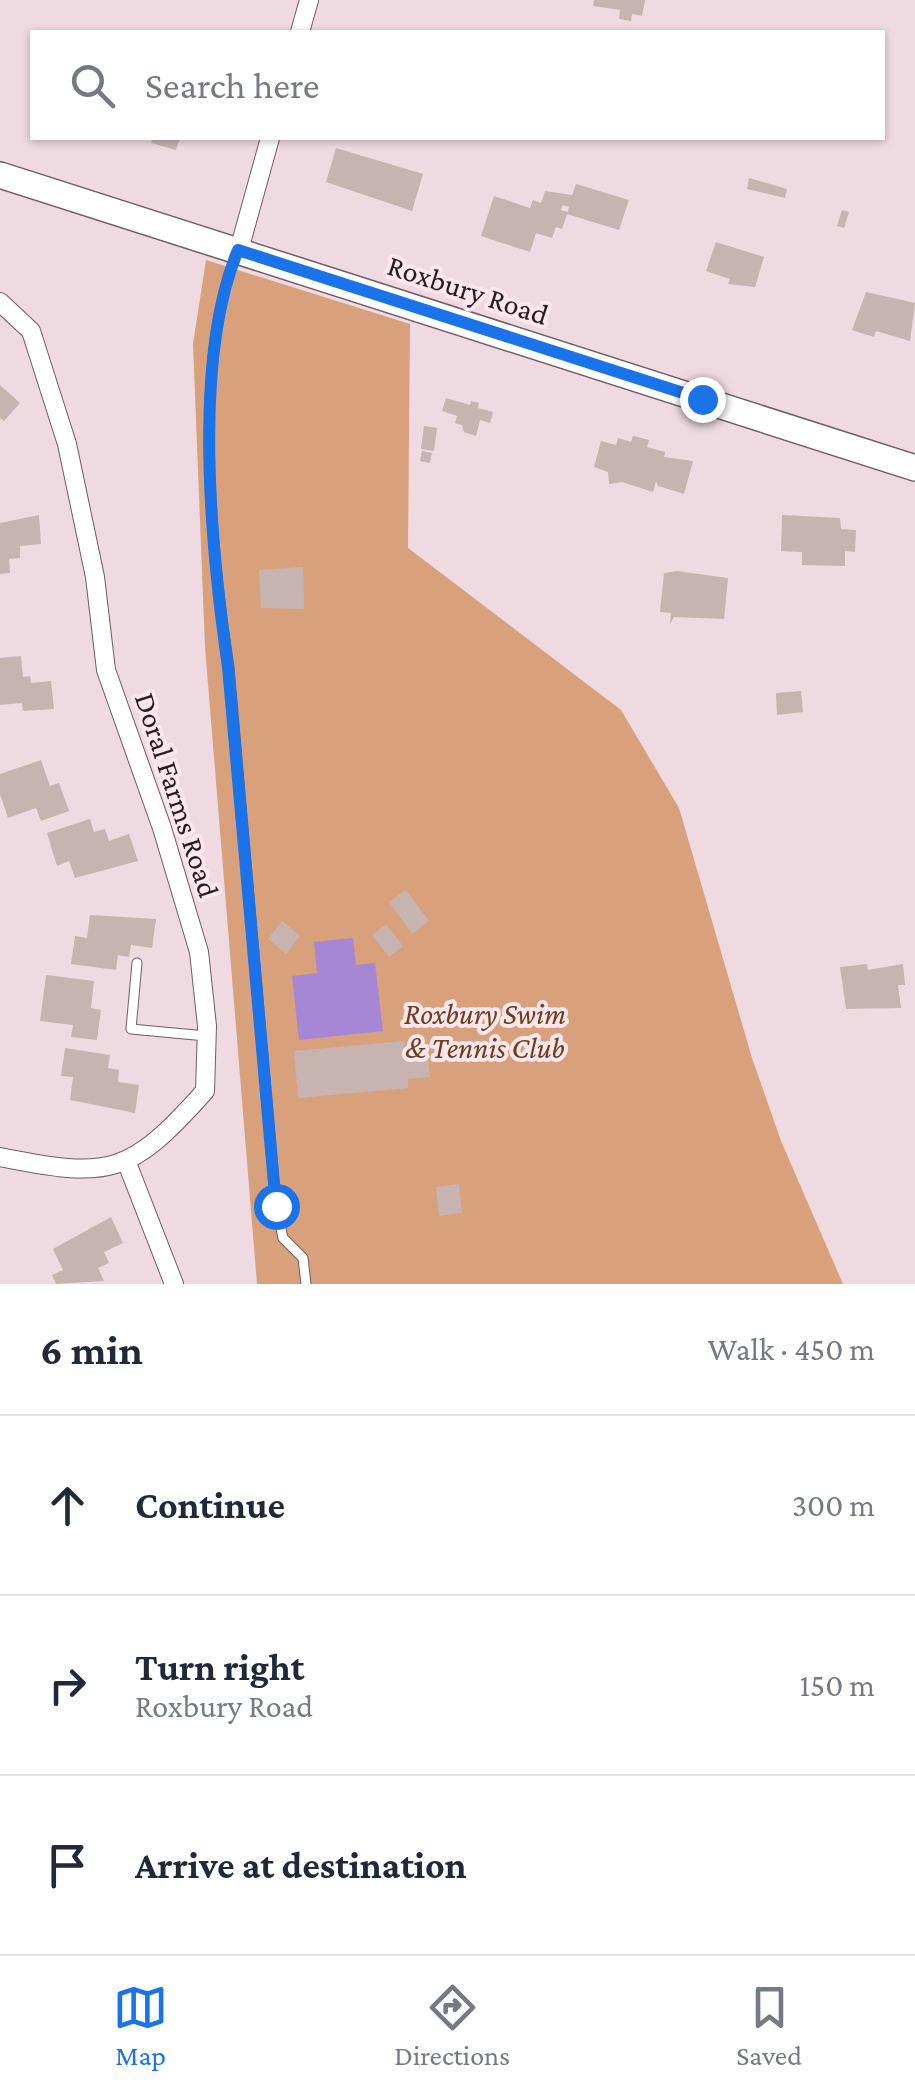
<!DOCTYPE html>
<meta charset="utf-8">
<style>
body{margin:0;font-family:"Crimson Pro",serif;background:#f6f6f7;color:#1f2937}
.stop{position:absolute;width:30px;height:30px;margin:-22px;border:8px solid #1a73e8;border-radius:50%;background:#fff}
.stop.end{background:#1a73e8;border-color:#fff;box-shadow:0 2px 10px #0008}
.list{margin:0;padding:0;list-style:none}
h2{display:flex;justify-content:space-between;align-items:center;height:130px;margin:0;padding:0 40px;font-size:42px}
h2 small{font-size:32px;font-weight:400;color:#747a83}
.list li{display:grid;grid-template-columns:65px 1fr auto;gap:30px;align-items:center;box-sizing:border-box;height:180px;padding:0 40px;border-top:2px solid #e0e1e3}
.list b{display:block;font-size:38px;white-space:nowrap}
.list p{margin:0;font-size:32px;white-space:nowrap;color:#747a83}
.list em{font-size:32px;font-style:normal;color:#747a83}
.icon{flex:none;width:55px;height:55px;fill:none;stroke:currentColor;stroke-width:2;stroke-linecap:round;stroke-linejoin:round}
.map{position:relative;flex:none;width:915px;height:1284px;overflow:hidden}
.search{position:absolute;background:#fff;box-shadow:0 2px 8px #0004;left:30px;right:30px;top:30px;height:110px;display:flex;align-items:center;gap:25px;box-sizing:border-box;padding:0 35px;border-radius:0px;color:#747a83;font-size:38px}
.sheet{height:670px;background:#fff}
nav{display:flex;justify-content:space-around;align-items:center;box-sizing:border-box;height:140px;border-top:2px solid #e0e1e3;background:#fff;font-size:28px;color:#747a83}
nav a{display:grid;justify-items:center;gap:5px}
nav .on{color:#1a73e8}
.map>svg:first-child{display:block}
.green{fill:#d8a17c}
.water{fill:#a687d5}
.building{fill:#c7b3b0}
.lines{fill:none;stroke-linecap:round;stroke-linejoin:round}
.lane-casing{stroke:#6e5d62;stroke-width:11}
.street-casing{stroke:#6e5d62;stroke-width:20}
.secondary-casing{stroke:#6e5d62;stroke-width:28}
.lane{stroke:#fff;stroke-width:9}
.street{stroke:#fff;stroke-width:18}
.secondary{stroke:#fff;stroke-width:25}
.route{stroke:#1a73e8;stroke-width:12}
.labels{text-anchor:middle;stroke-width:8;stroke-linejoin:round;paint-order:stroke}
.street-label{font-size:30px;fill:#251e20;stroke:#fbe7ed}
.park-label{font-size:30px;font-style:italic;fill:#6f3c15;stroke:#fbe7ed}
</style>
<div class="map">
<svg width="915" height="1284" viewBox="0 0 915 1284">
<rect width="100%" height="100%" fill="#eedae0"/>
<polygon class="green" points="206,260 410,324 408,548 621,710 679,808 752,1058 781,1141 843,1284 257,1284 205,647 193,344"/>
<polygon class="water" points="353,938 356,965 375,963 383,1031 299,1040 292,976 317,973 314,942"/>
<g class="building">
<polygon points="594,0 645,0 642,16 632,14 631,21 619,19 620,10 593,6"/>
<polygon points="153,138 180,138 176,150 151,143"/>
<polygon points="336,148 423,174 412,211 326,182"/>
<polygon points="749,178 787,189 785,198 747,189"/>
<polygon points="576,184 629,200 619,230 567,214 569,207 563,205 561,210 568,212 562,229 556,227 552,238 536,233 530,252 481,236 494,196 530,208 533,200 541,203 545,191 572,195"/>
<polygon points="842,210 849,212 844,228 837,226"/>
<polygon points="716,242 764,257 755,287 728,284 730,279 706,271"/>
<polygon points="866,292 915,303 910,341 876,331 874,337 852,330"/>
<polygon points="0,385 20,403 4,421 0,418"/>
<polygon points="446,398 470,405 471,401 479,403 478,408 493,412 490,423 480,420 476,436 464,432 462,425 455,423 457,416 442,411"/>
<polygon points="424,426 437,428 434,451 421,449"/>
<polygon points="633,436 649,440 647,447 665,452 664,457 693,461 684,494 658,486 656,481 653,492 622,482 609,484 608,472 594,467 601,441 616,445 618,438 631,442"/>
<polygon points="422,451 432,453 430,463 420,461"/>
<polygon points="39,515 41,544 20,546 20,558 9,559 10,573 0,574 0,523"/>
<polygon points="782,515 840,518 841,529 856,530 855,552 845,551 845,566 802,565 802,552 781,551"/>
<polygon points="303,567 304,609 261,608 259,570"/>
<polygon points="677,571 728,578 724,619 674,617 670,624 671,613 660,612 664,573"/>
<polygon points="21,656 23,677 30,676 31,683 51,681 54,709 23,711 22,703 0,705 0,658"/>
<polygon points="801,691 803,712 777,715 776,693"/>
<polygon points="41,760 50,786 59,783 69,811 41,821 36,808 8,818 0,794 0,774"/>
<polygon points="90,819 94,832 105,829 109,841 129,834 138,861 75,878 69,861 57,866 47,833"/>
<polygon points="406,890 429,921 412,934 389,902"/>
<polygon points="90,915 156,919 152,948 131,945 129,957 118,955 116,970 71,964 75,936 87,938"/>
<polygon points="282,921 300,936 286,954 268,939"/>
<polygon points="386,924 403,946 389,957 372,935"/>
<polygon points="867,964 868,970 903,964 905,985 898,985 901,1008 846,1009 840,967"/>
<polygon points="46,975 94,981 91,1008 101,1010 97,1040 71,1037 73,1025 40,1021"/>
<polygon points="404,1041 405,1053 427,1050 430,1077 408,1079 408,1088 298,1098 294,1051"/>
<polygon points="65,1048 110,1055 108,1068 119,1070 118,1082 139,1085 135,1113 70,1100 73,1077 61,1076"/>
<polygon points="459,1184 462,1213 439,1216 436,1187"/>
<polygon points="111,1217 123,1243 104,1252 109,1263 98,1268 104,1281 56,1284 52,1275 63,1270 53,1249"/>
</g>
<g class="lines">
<defs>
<g id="lane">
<path d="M237 253C192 360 211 552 229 667L276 1206 283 1238 303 1258 306 1284"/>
<polyline points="137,963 131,1029 206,1036"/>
</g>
<g id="street">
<polyline points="300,32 309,0"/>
<polyline points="239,250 270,138"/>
<path d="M0 302 31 331 67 444 95 577 106 670 162 828 199 952 207 1026 205 1091C129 1176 110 1179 0 1157"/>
<polyline points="127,1163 174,1284"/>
</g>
<polyline id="secondary" points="0,175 915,468"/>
</defs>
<use href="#lane" class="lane-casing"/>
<use href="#street" class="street-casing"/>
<use href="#secondary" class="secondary-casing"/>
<use href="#lane" class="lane"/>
<use href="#street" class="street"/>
<use href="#secondary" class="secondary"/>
</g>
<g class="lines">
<path class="route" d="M276 1206 228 667C211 549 192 360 238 250L702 399"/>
</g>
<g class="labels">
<g class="street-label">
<text transform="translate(468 290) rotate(18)" y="10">Roxbury Road</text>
<text transform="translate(177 795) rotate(72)" y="10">Doral Farms Road</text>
</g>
<g class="park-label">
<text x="485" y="1024">Roxbury Swim<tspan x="485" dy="34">&amp; Tennis Club</tspan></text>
</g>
</g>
</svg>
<div class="stop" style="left:276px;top:1206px"></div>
<div class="stop end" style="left:702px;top:399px"></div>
<div class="search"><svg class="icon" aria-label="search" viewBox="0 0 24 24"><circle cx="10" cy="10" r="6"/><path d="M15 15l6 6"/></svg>Search here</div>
</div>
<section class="sheet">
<h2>6 min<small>Walk · 450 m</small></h2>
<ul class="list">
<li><svg class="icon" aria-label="ahead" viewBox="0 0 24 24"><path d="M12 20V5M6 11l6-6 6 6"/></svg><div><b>Continue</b></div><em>300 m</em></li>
<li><svg class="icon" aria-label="right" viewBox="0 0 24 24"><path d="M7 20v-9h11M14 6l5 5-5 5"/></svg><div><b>Turn right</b><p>Roxbury Road</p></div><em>150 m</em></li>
<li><svg class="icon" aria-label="arrive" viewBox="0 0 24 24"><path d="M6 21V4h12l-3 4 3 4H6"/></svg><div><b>Arrive at destination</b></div></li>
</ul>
</section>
<nav>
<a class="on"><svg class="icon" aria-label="map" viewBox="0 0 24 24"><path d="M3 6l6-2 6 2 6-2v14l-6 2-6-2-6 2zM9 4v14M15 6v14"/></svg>Map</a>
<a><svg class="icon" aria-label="directions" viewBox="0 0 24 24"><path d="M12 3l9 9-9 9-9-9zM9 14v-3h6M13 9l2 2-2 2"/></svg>Directions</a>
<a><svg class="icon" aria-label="saved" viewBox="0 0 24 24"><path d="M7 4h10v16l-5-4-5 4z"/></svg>Saved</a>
</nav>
